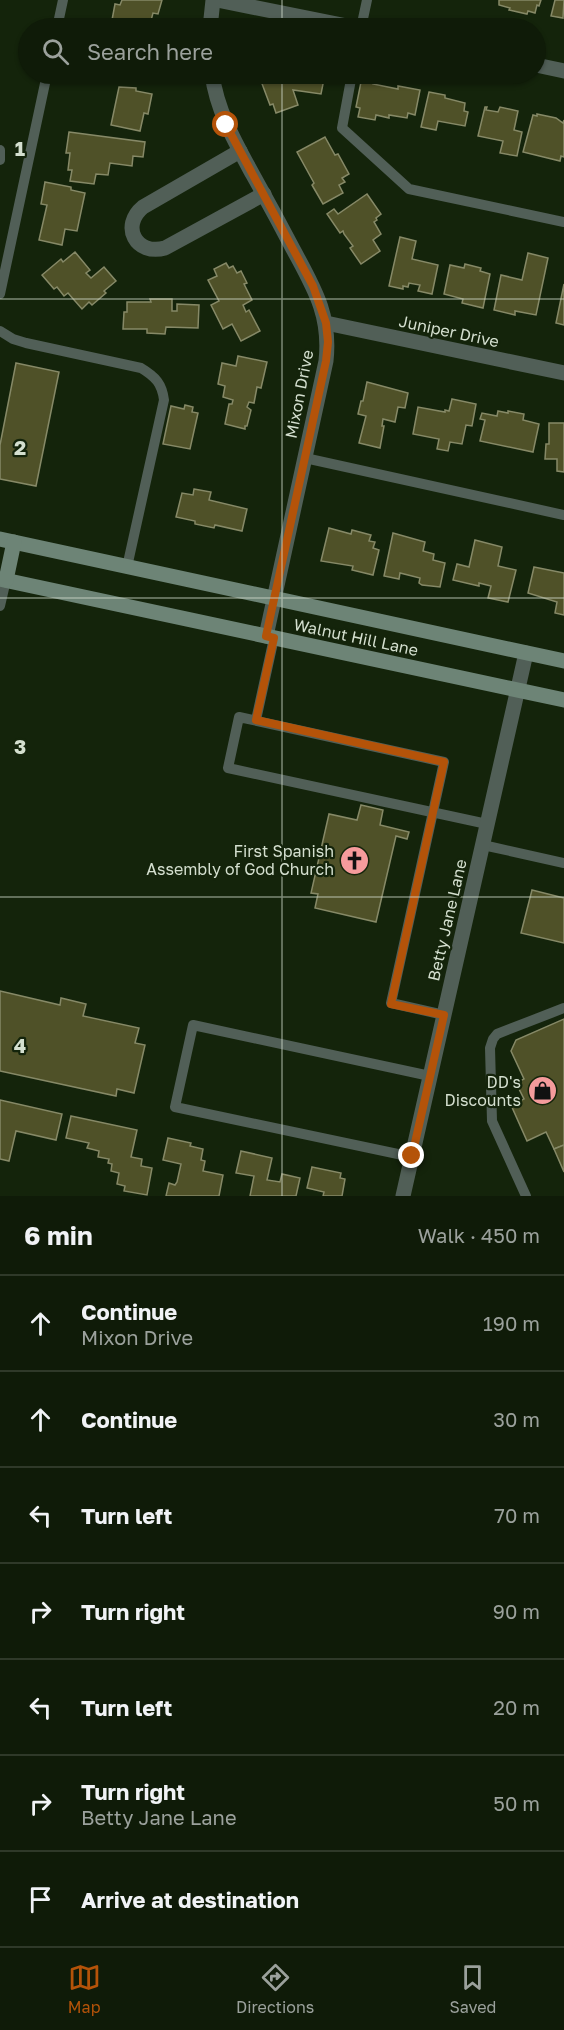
<!DOCTYPE html>
<meta charset="utf-8">
<style>
body{margin:0;font-family:"Golos Text",sans-serif;background:#1d2816;color:#f1f3f6}
.stop{position:absolute;width:18px;height:18px;margin:-14px;border:4px solid #b45309;border-radius:50%;background:#fff}
.stop.end{background:#b45309;border-color:#fff;box-shadow:0 2px 6px #0008}
.list{margin:0;padding:0;list-style:none}
h2{display:flex;justify-content:space-between;align-items:center;height:78px;margin:0;padding:0 24px;font-size:26px}
h2 small{font-size:20px;font-weight:400;color:#9ba19c}
.list li{display:grid;grid-template-columns:39px 1fr auto;gap:18px;align-items:center;box-sizing:border-box;height:96px;padding:0 24px;border-top:2px solid #2f3929}
.list b{display:block;font-size:22px;white-space:nowrap}
.list p{margin:0;font-size:20px;white-space:nowrap;color:#9ba19c}
.list em{font-size:20px;font-style:normal;color:#9ba19c}
.icon{flex:none;width:33px;height:33px;fill:none;stroke:currentColor;stroke-width:2;stroke-linecap:round;stroke-linejoin:round}
.map{position:relative;flex:none;width:564px;height:1196px;overflow:hidden}
.search{position:absolute;background:#0f1b08;box-shadow:0 2px 4px #0004;left:18px;right:18px;top:18px;height:66px;display:flex;align-items:center;gap:15px;box-sizing:border-box;padding:0 21px;border-radius:33px;color:#9ba19c;font-size:22px}
.sheet{height:750px;background:#0f1b08}
nav{display:flex;justify-content:space-around;align-items:center;box-sizing:border-box;height:84px;border-top:2px solid #2f3929;background:#0f1b08;font-size:16px;color:#9ba19c}
nav a{display:grid;justify-items:center;gap:3px}
nav .on{color:#b45309}
.map>svg:first-child{display:block}
.building{fill:#4f5128;stroke:#868967;stroke-width:1.5}
.lines{fill:none;stroke-linecap:round;stroke-linejoin:round}
.service{stroke:#515f57;stroke-width:10}
.minor{stroke:#515f57;stroke-width:15}
.secondary{stroke:#6d8476;stroke-width:15}
.route{stroke:#b45309;stroke-width:8}
.grid{fill:none;stroke:#d4dfcf;stroke-width:1.5;stroke-opacity:0.55}
.labels{text-anchor:middle;stroke-width:4.5;stroke-linejoin:round;paint-order:stroke}
.street-label{font-size:16px;fill:#d4dfcf;stroke:#14240b}
.poi-label{font-size:16px;fill:#d4dfcf;stroke:#14240b;text-anchor:end}
.grid-label{font-size:20px;text-anchor:middle;font-weight:bold;fill:#d4dfcf;stroke:#14240b;stroke-width:4.5;stroke-linejoin:round;paint-order:stroke}
</style>
<div class="map">
<svg width="564" height="1196" viewBox="0 0 564 1196">
<rect width="100%" height="100%" fill="#14240b"/>
<g class="building">
<polygon points="122,0 162,0 158,14 153,13 149,28 112,20 115,4 120,5"/>
<polygon points="499,0 541,0 539,6 537,5 535,13 528,11 527,14 509,10 510,8 499,5"/>
<polygon points="555,0 564,0 563,18 551,16"/>
<polygon points="65,74 102,74 101,81"/>
<polygon points="105,74 144,74 142,81"/>
<polygon points="262,74 325,74 321,94 293,90 298,105 276,113 273,104 270,105 261,81 265,80"/>
<polygon points="362,77 374,79 373,84 398,89 398,86 420,90 415,115 408,113 407,118 389,115 389,118 376,115 375,120 358,117 360,108 356,107"/>
<polygon points="119,87 136,88 136,91 152,94 148,114 144,113 140,131 111,125"/>
<polygon points="429,92 445,95 445,98 465,103 464,111 468,112 465,126 438,121 436,130 421,127"/>
<polygon points="485,107 487,107 486,110 498,112 500,107 518,111 514,130 522,132 517,156 500,153 503,141 478,136"/>
<polygon points="537,114 556,118 563,123 564,120 564,157 561,156 560,161 523,152 533,115 537,116"/>
<polygon points="69,132 145,142 143,157 133,156 132,166 110,163 108,175 96,174 94,184 70,181 72,170 68,170 70,153 66,153"/>
<polygon points="325,137 335,155 338,154 349,174 342,178 345,182 339,185 343,193 323,204 312,185 314,183 297,152"/>
<polygon points="45,182 71,187 71,190 85,193 77,231 65,229 62,245 39,240 47,205 41,204"/>
<polygon points="367,194 381,214 376,218 377,220 374,222 381,234 373,240 380,251 361,264 350,248 353,246 344,234 343,231 340,233 327,214 334,209 338,214"/>
<polygon points="400,237 416,241 412,259 438,265 432,294 418,291 420,285 409,283 408,287 403,286 403,289 389,286"/>
<polygon points="75,252 90,270 86,273 91,278 104,267 116,281 104,291 106,293 92,305 89,302 82,309 68,293 64,296 57,287 54,289 42,275 61,259 63,262"/>
<polygon points="528,253 548,258 536,315 515,311 515,315 494,310 501,275 522,280"/>
<polygon points="226,263 229,268 233,266 237,273 241,271 247,283 244,284 252,300 243,305 246,312 249,310 260,331 241,341 232,324 223,329 211,305 219,301 208,280 217,276 214,269"/>
<polygon points="465,264 481,268 480,271 490,274 483,308 462,303 463,299 444,294 450,265 464,268"/>
<polygon points="564,284 564,325 556,323"/>
<polygon points="150,299 172,299 172,311 177,311 177,304 199,305 198,328 166,327 165,334 147,333 147,329 123,329 124,312 127,312 127,302 151,302"/>
<polygon points="238,356 267,362 261,388 257,387 254,403 249,402 247,407 251,410 247,426 245,426 245,429 225,424 229,404 232,404 233,400 223,397 225,386 218,384 222,363 236,366"/>
<polygon points="16,363 59,372 36,486 0,479 0,445"/>
<polygon points="367,382 408,393 405,408 398,407 395,422 383,419 382,426 384,426 380,448 359,443 366,416 358,414 361,401 363,401"/>
<polygon points="452,399 476,404 472,426 466,425 462,444 450,442 448,451 437,449 439,439 413,434 418,407 445,412 445,410 449,411"/>
<polygon points="185,405 193,407 192,412 198,413 190,449 163,444 171,406 184,409"/>
<polygon points="498,411 508,413 508,411 524,414 523,420 539,424 533,452 480,441 485,420 480,419 482,413 497,416"/>
<polygon points="549,423 564,423 564,472 557,471 557,459 545,459 546,444 549,444"/>
<polygon points="194,489 211,492 209,500 247,509 242,531 215,525 214,528 195,524 195,521 176,517 182,493 193,495"/>
<polygon points="329,528 351,534 352,530 371,535 369,541 375,542 373,548 379,550 373,575 352,570 353,566 321,561"/>
<polygon points="393,533 425,542 423,551 434,554 433,560 445,563 440,587 422,585 419,583 420,578 400,573 399,579 384,576"/>
<polygon points="475,540 502,547 498,566 516,570 508,602 488,598 491,586 479,583 479,586 453,580 457,564 469,567"/>
<polygon points="534,567 564,573 564,615 555,613 557,602 528,593"/>
<polygon points="361,805 383,810 380,825 409,832 407,839 396,836 376,922 315,908 318,894 311,893 329,814 357,820"/>
<polygon points="532,890 564,898 564,943 521,933"/>
<polygon points="0,991 60,1005 61,998 86,1004 83,1016 139,1028 135,1043 145,1045 134,1093 117,1089 116,1096 0,1071"/>
<polygon points="564,1019 564,1145 554,1149 546,1132 527,1141 511,1105 524,1099 516,1083 524,1079 511,1051 516,1040"/>
<polygon points="0,1100 62,1114 56,1140 16,1131 9,1161 0,1159"/>
<polygon points="71,1116 137,1130 131,1157 142,1159 141,1166 152,1168 147,1195 124,1191 125,1186 117,1184 119,1173 111,1171 112,1164 108,1163 109,1159 98,1157 99,1151 87,1148 89,1143 66,1138"/>
<polygon points="168,1138 191,1143 190,1146 203,1149 201,1160 205,1161 203,1171 223,1175 219,1196 166,1196 169,1183 175,1185 177,1182 181,1164 163,1160"/>
<polygon points="564,1145 564,1172 554,1149"/>
<polygon points="241,1151 272,1158 267,1180 280,1182 282,1174 300,1178 296,1196 250,1196 254,1176 236,1173"/>
<polygon points="312,1167 341,1173 340,1178 345,1179 342,1196 323,1196 324,1192 307,1188"/>
</g>
<g class="lines">
<g class="service">
<polyline points="57,28 63,0"/>
<polyline points="361,28 367,0"/>
<polyline points="352,74 342,128 409,189 564,222"/>
<polyline points="0,150 0,160"/>
<polyline points="0,294 47,74"/>
<path d="M0 331 13 339 26 343 141 368C156 377 162 384 164 400L127 567"/>
<polyline points="305,458 564,515"/>
<polyline points="0,606 6,580"/>
<polyline points="256,720 274,638"/>
<polyline points="483,845 564,863"/>
<polyline points="444,1015 391,1003 444,762 239,717 228,768 487,824"/>
<polyline points="412,1157 175,1107 193,1025 430,1076"/>
<polyline points="526,1196 492,1121 490,1048 493,1039 497,1034 564,1008"/>
</g>
<g class="minor">
<polyline points="217,0 357,28"/>
<polyline points="210,28 213,0"/>
<polyline points="536,65 564,71"/>
<path d="M212 74C217 111 235 142 253 175 267 200 280 224 293 249 314 288 331 315 326 361L266 636"/>
<path d="M240 151 143 207C120 226 136 256 165 248L264 194"/>
<polyline points="326,323 564,373"/>
<polyline points="403,1196 526,653"/>
</g>
<g class="secondary">
<polyline points="0,539 564,661"/>
<polyline points="0,579 564,700"/>
<polyline points="6,580 14,542"/>
</g>
</g>
<g class="lines">
<polyline class="route" points="226,125 313,286 326,323 328,342 326,361 266,636 274,638 256,720 444,762 391,1004 444,1015 412,1156"/>
</g>
<path class="grid" d="M282 0V28M282 74V1196M0 299H564M0 598H564M0 897H564"/>
<defs>
<symbol id="church-disc" viewBox="-11 -11 22 22"><circle r="9.5" fill="#f59b9c" stroke="#14240b"/><path d="M-1.2-6h2.4v3.5h3.3v2.4h-3.3V6h-2.4V-.1h-3.3v-2.4h3.3Z" fill="#111"/></symbol>
<symbol id="shop-disc" viewBox="-11 -11 22 22"><circle r="9.5" fill="#f59b9c" stroke="#14240b"/><path d="M-5-2.5h2.3a2.7 3.5 0 0 1 5.4 0H5L5.5 6h-11ZM-1.5-2.5h3a1.5 2.3 0 0 0-3 0Z" fill="#111"/></symbol>
</defs>
<g fill-rule="evenodd">
<use href="#church-disc" x="338" y="844" width="33" height="33"/>
<use href="#shop-disc" x="526" y="1074" width="33" height="33"/>
</g>
<g class="labels">
<g class="street-label">
<text transform="translate(449 331) rotate(12)" y="6">Juniper Drive</text>
<text transform="translate(299 394) rotate(-79)" y="6">Mixon Drive</text>
<text transform="translate(356 637) rotate(12)" y="6">Walnut Hill Lane</text>
<text transform="translate(447 920) rotate(-77)" y="6">Betty Jane Lane</text>
</g>
<g class="poi-label">
<text x="334" y="857">First Spanish<tspan x="334" dy="18">Assembly of God Church</tspan></text>
<text x="521" y="1088">DD's<tspan x="521" dy="18">Discounts</tspan></text>
</g>
</g>
<g class="grid-label">
<text x="20" y="156">1</text>
<text x="20" y="455">2</text>
<text x="20" y="754">3</text>
<text x="20" y="1053">4</text>
</g>
</svg>
<div class="stop" style="left:226px;top:125px"></div>
<div class="stop end" style="left:412px;top:1156px"></div>
<div class="search"><svg class="icon" aria-label="search" viewBox="0 0 24 24"><circle cx="10" cy="10" r="6"/><path d="M15 15l6 6"/></svg>Search here</div>
</div>
<section class="sheet">
<h2>6 min<small>Walk · 450 m</small></h2>
<ul class="list">
<li><svg class="icon" aria-label="ahead" viewBox="0 0 24 24"><path d="M12 20V5M6 11l6-6 6 6"/></svg><div><b>Continue</b><p>Mixon Drive</p></div><em>190 m</em></li>
<li><svg class="icon" aria-label="ahead" viewBox="0 0 24 24"><path d="M12 20V5M6 11l6-6 6 6"/></svg><div><b>Continue</b></div><em>30 m</em></li>
<li><svg class="icon" aria-label="left" viewBox="0 0 24 24"><path d="M17 20v-9H6M10 6l-5 5 5 5"/></svg><div><b>Turn left</b></div><em>70 m</em></li>
<li><svg class="icon" aria-label="right" viewBox="0 0 24 24"><path d="M7 20v-9h11M14 6l5 5-5 5"/></svg><div><b>Turn right</b></div><em>90 m</em></li>
<li><svg class="icon" aria-label="left" viewBox="0 0 24 24"><path d="M17 20v-9H6M10 6l-5 5 5 5"/></svg><div><b>Turn left</b></div><em>20 m</em></li>
<li><svg class="icon" aria-label="right" viewBox="0 0 24 24"><path d="M7 20v-9h11M14 6l5 5-5 5"/></svg><div><b>Turn right</b><p>Betty Jane Lane</p></div><em>50 m</em></li>
<li><svg class="icon" aria-label="arrive" viewBox="0 0 24 24"><path d="M6 21V4h12l-3 4 3 4H6"/></svg><div><b>Arrive at destination</b></div></li>
</ul>
</section>
<nav>
<a class="on"><svg class="icon" aria-label="map" viewBox="0 0 24 24"><path d="M3 6l6-2 6 2 6-2v14l-6 2-6-2-6 2zM9 4v14M15 6v14"/></svg>Map</a>
<a><svg class="icon" aria-label="directions" viewBox="0 0 24 24"><path d="M12 3l9 9-9 9-9-9zM9 14v-3h6M13 9l2 2-2 2"/></svg>Directions</a>
<a><svg class="icon" aria-label="saved" viewBox="0 0 24 24"><path d="M7 4h10v16l-5-4-5 4z"/></svg>Saved</a>
</nav>
